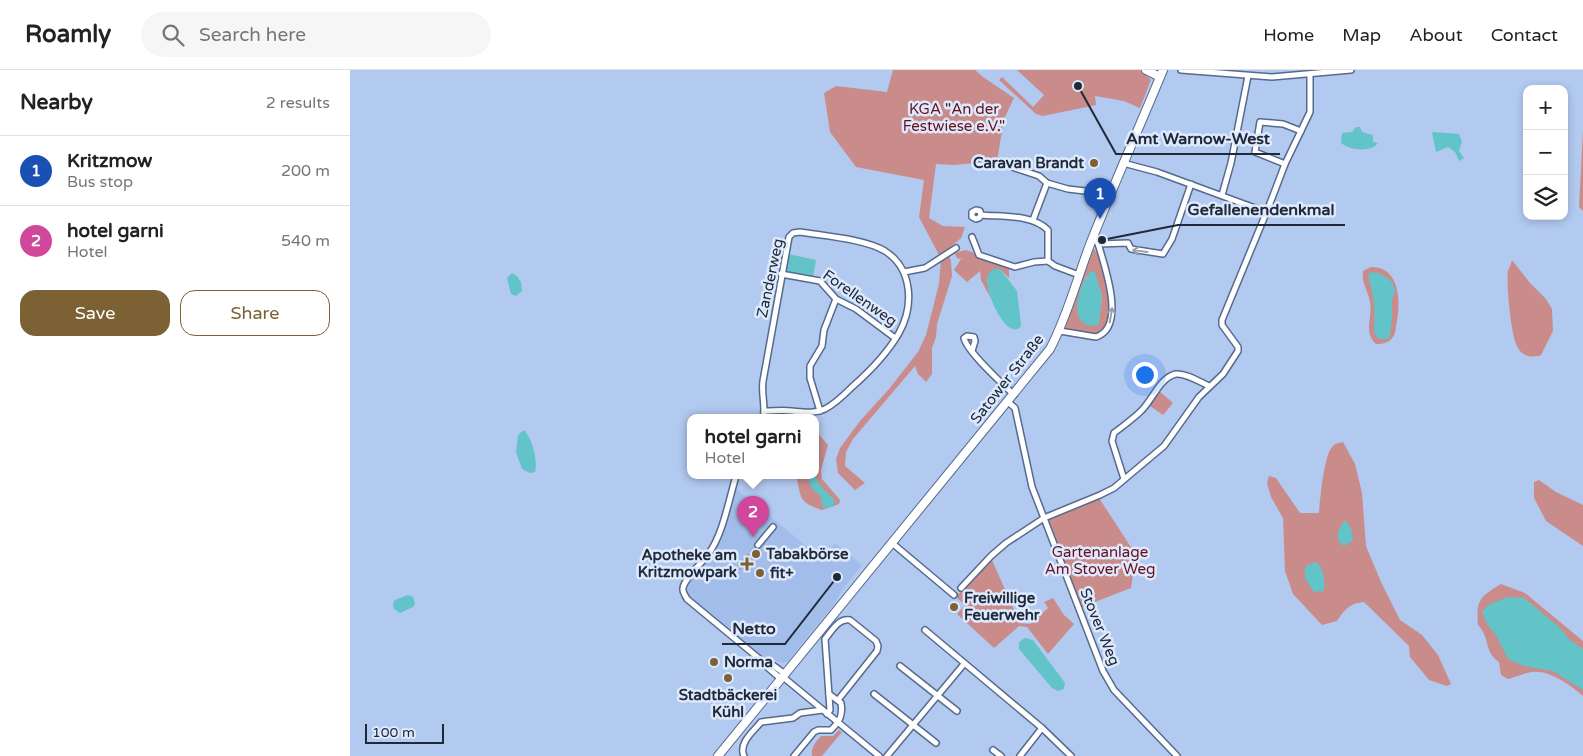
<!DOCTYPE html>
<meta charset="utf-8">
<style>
body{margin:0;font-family:"Varela Round",sans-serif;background:#f6f6f6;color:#222}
.controls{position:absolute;right:15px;top:15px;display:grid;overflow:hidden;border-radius:10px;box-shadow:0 2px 8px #0003}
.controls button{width:45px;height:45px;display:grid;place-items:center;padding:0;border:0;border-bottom:1px solid #e0e0e0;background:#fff;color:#222;font:25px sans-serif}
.scale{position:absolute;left:15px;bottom:12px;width:79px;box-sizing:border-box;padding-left:5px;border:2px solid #202938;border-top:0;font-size:14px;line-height:18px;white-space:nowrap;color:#202938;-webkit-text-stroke:4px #dde9fd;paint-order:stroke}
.you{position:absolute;left:794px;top:304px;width:18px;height:18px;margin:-12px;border:4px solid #fff;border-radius:50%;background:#1a73e8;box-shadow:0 0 0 8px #1a73e833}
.badge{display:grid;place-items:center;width:32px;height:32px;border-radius:50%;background:#7b6133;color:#fff;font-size:16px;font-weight:700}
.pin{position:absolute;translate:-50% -41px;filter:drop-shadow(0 1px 2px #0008)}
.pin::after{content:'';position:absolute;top:26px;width:18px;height:15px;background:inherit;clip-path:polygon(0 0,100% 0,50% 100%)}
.popup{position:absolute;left:337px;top:344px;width:132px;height:65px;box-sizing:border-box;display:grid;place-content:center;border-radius:10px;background:#fff;filter:drop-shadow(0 1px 4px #0005);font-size:16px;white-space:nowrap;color:#767676}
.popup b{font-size:19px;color:#222}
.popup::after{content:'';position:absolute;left:50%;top:100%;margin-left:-10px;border:10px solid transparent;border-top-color:#fff}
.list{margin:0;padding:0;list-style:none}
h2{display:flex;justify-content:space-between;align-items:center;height:65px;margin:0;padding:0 20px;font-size:21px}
h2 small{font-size:16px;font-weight:400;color:#767676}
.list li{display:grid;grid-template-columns:32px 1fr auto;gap:15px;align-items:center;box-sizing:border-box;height:70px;padding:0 20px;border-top:1px solid #e0e0e0}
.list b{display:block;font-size:19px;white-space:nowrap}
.list p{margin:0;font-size:16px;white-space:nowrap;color:#767676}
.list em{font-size:16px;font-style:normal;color:#767676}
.actions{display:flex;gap:10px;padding:15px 20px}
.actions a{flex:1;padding:11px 0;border:1px solid #7b6133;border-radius:15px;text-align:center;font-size:18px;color:#7b6133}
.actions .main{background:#7b6133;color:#fff}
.icon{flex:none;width:28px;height:28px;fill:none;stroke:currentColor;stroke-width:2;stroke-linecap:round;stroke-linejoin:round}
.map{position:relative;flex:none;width:1233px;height:686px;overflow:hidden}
header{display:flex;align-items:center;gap:30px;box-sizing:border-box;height:70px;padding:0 25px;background:#fff;border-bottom:1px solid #e0e0e0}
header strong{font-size:24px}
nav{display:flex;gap:28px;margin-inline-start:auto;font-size:18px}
.search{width:350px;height:45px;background:#f6f6f6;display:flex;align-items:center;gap:12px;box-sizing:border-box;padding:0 18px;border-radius:28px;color:#767676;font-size:19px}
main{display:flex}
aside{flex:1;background:#fff}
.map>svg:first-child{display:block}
.built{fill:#a2bde9}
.green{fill:#c98c8b;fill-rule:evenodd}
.water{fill:#62c3c9}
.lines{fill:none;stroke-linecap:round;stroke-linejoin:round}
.street-tunnel{stroke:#95a9cb;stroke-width:5;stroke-dasharray:5 2.5;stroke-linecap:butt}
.street-casing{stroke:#566a8d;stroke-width:8}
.secondary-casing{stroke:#566a8d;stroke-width:10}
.street{stroke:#fff;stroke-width:5}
.secondary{stroke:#fff;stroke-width:8}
.oneway{stroke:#9b9fa5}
.poi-dot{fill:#7b6133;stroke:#dde9fd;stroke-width:2}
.labels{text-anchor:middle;stroke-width:5;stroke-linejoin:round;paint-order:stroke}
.park-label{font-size:15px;fill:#690f1b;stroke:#dde9fd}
.poi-label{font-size:15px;font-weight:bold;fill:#202938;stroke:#dde9fd;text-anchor:start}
.street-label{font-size:15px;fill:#202938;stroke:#dde9fd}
.leader{fill:none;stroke:#202938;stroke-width:2}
.callout-dot{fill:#202938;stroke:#dde9fd;stroke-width:2}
.callout-label{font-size:16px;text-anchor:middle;font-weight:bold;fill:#202938;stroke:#dde9fd;stroke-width:5;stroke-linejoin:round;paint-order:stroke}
</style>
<header>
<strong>Roamly</strong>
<div class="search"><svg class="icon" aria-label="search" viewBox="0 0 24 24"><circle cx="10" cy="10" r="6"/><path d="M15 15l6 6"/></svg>Search here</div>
<nav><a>Home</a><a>Map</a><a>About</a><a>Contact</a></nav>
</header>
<main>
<aside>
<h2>Nearby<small>2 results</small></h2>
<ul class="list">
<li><span class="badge" style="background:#1a4fb4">1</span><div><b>Kritzmow</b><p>Bus stop</p></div><em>200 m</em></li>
<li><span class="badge" style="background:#d1479c">2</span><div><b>hotel garni</b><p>Hotel</p></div><em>540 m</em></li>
</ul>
<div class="actions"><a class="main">Save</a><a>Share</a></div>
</aside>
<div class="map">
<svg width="1233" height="686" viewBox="0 0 1233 686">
<rect width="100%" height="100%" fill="#b2c9f0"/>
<polygon class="built" points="383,416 472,489 485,473 512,495 492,520 485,533 438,591 433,593 403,583 333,523 336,512 367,470"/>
<g class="green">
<polygon points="543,0 625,0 633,7 664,28 654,49 647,91 604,95 586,94 579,148 593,156 615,157 611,168 597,180 601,191 602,206 587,254 586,267 582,278 582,304 576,312 568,304 565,296 503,369 496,382 495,396 515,413 505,420 488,403 486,389 490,378 510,351 539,319 568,282 576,265 589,214 591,189 569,147 574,110 506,97 480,62 474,23 486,16 537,22"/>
<polygon points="667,0 790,0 801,10 790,38 774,31 745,26 746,35 693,46 686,44 649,10 652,7 683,37 694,25"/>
<polygon points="1233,61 1233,141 1229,137"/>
<path d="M744 179C755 192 764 234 759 251 756 258 752 261 746 265L716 260 715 258 741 180ZM736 206 750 219 752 227 748 254 727 236Z"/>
<polygon points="616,180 624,183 630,188 659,198 659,208 650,199 637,210 640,227 631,210 630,201 617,212 604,200 611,189 615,188 608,189 604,183"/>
<path d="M1162 190 1180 213 1196 229 1202 239 1203 261 1191 285C1183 288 1173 287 1168 278 1161 268 1156 213 1158 201 1159 198 1161 194 1162 190Z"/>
<path d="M1021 197C1051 196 1051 235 1046 256 1046 259 1045 264 1043 267 1039 273 1033 274 1026 274 1013 262 1023 247 1020 232 1018 221 1011 212 1013 201Z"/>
<polygon points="808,320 823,333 813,345 797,334"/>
<path d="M466 361 478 375 471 400 472 409 490 430 489 434 472 440C447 432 452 427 446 406H466Z"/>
<path d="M993 372 1005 394 1012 423 1016 476 1031 512 1050 550 1072 565 1088 585 1101 614 1097 616 1079 610 1060 587 1059 576 1014 532C1000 533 994 540 987 551L972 555 943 524 935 501 933 448 921 427 917 413 919 406 926 408 950 443H969C970 429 974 386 982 377 985 373 989 373 993 372Z"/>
<polygon points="1189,410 1206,422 1233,435 1233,476 1196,451 1184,428 1184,412"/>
<polygon points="749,428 786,485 781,518 732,537 699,450"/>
<polygon points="641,488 670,553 680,554 698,538 694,532 703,528 714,545 724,554 698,584 677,557 669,556 644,578 607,544 615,535 606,527"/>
<path d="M1151 514 1175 523 1233 571V626C1220 615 1200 600 1182 602 1174 603 1166 607 1158 609L1151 605 1149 592C1134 582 1140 567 1128 555 1126 529 1130 527 1151 514Z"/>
<path d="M489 660 492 662 472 686H462C461 677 465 673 471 666H483Z"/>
</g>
<g class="water">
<path d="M1006 57H1010L1012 62 1023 65V72L1028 73C1021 83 999 80 991 73L992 63 1002 62Z"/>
<polygon points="1082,62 1109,64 1112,72 1109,81 1114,88 1109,91 1105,82 1098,77 1086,82"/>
<polygon points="438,184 466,190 463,207 435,201"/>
<path d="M643 199H650L667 221 671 254 670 258C667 259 666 260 663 259 650 256 633 216 638 205 639 203 642 200 643 199Z"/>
<path d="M741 201 745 202 752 227 749 252 748 255C715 261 728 214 741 201Z"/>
<path d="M1021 202C1031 203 1043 208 1045 220 1045 224 1042 228 1042 232 1042 245 1042 256 1039 269H1029L1024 263C1025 239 1025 229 1018 207Z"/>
<polygon points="162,203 167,206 171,212 172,221 166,226 161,224 157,208"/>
<path d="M174 360C182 368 188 391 185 402L180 403 172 399 166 382 168 365Z"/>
<path d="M466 366C474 378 465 391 466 405 466 416 479 422 485 431L483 437 473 438 470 425C462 421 459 415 458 406H466Z"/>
<path d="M996 450 1001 459 1003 470 994 476C983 469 988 458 996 450Z"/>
<path d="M967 492C974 501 975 509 974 521L964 522 955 508V498L957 495Z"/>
<polygon points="58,525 63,527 65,534 63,537 50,543 44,539 43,533 45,530"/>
<polygon points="1158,527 1174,528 1208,556 1220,570 1233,579 1233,620 1203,601 1174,596 1158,589 1146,565 1137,554 1132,542 1138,535"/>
<polygon points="675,568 683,570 715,613 714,619 708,621 702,618 669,579 669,572"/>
</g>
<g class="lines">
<polyline class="street-tunnel" points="387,500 408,475"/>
<defs>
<g id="street">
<polyline points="831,0 922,7 1001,0"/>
<polyline points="773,93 807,102 916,142"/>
<polyline points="935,94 905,82 910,52 933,54 951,61"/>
<polyline points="629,95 653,94 689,106 697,113 718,119 760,124"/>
<polyline points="872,125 881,93 898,6"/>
<path d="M631 145 630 141 626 140 622 142V147L626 149 629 148 631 145C652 147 682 144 698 160V191L705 196 729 205"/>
<polyline points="683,150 697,113"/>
<polyline points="622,167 629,185 665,197 684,192 698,191"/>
<polyline points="748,174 778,173 781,179 813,184 822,169 841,114"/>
<polyline points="554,202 575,198 606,178"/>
<polyline points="431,204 470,211 486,229 506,239 545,268"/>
<path d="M710 261 746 267C778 257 753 192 747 170L744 165"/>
<path d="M622 281 625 271 624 267 617 266 614 268C617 282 653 314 664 325"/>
<polyline points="658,332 665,338 682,417 753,601 764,620 827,686"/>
<polyline points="470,341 460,308 460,296 472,276 474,260 486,229"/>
<path d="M413 348C416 336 411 324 413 311L439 167 443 163 450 162C474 166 515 169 535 181 563 199 564 236 549 263 538 282 518 303 502 317 494 325 485 334 475 339 464 344 453 342 442 341 433 340 424 341 415 341"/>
<path d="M386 406C379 429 373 464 359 483 353 492 334 509 333 518 332 522 335 525 337 529L412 591 416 596 431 609"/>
<path d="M774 409 762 371 764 363C773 356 783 349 791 341 802 331 810 307 826 304 836 303 850 312 859 316"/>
<polyline points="542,473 604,525"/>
<polyline points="408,475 423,457"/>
<polyline points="611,518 641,486 656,473 694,448 750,425 764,418 814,376 849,327 873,304 888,281 888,277 872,255 872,250 919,136 935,94 960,42 960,5"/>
<polyline points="575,560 692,658 721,686"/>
<polyline points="413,591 420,593 435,604"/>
<polyline points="550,596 607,641"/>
<polyline points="433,607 529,686"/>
<polyline points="524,624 586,673"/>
<path d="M477 644 480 640 475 569C482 561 488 548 500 550L526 571 528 576 527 581 488 630"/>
<polyline points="643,680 651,686"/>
<path d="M394 686C388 673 404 661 411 652L443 648 450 643 473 640"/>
<path d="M444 686 464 662 468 660H481C490 651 493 645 491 633L479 624"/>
<polyline points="537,686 614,594"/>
<polyline points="670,686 692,658"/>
</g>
<g id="secondary">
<polyline points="796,0 810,7"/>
<path d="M368 686 700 279C718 245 727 208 741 172 764 114 789 58 813 0"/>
</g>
</defs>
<use href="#street" class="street-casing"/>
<use href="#secondary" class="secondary-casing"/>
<use href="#street" class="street"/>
<use href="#secondary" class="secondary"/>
</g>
<defs><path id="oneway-shaft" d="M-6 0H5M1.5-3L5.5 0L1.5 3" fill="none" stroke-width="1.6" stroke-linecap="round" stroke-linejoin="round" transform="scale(1.25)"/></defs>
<g class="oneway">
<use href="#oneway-shaft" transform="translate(790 181) rotate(-172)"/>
<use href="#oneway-shaft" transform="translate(761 245) rotate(-80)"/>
</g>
<g class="poi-dot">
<circle cx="744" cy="93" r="5"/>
<circle cx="406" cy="484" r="5"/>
<path d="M394.5 486.5h5v5h5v5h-5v5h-5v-5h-5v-5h5z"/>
<circle cx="410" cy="503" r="5"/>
<circle cx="604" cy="537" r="5"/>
<circle cx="364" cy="592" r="5"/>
<circle cx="378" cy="608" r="5"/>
</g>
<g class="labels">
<g class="park-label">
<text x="604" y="44">KGA "An der<tspan x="604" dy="17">Festwiese e.V."</tspan></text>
<text x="750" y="487">Gartenanlage<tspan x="750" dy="17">Am Stover Weg</tspan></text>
</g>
<g class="poi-label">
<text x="734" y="98" text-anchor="end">Caravan Brandt</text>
<text x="416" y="489">Tabakbörse</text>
<text x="387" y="490" text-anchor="end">Apotheke am<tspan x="387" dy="17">Kritzmowpark</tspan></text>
<text x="420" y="508">fit+</text>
<text x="614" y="533">Freiwillige<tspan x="614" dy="17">Feuerwehr</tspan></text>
<text x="374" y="597">Norma</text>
<text x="378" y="630" text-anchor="middle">Stadtbäckerei<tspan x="378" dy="17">Kühl</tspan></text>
</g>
<g class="street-label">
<text transform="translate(420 208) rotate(-78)" y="5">Zanderweg</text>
<text transform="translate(510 228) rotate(35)" y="5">Forellenweg</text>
<text transform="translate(657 309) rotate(-52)" y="5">Satower Straße</text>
<text transform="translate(750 557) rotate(68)" y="5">Stover Weg</text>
</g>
</g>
<path class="leader" d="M728 16L766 84H930M752 170L828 155H995M487 507L435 574H372"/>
<g class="callout-dot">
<circle cx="728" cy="16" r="5"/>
<circle cx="752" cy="170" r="5"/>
<circle cx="487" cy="507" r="5"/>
</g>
<g class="callout-label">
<text x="848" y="74">Amt Warnow-West</text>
<text x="911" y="145">Gefallenendenkmal</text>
<text x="404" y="564">Netto</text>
</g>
</svg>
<div class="controls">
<button>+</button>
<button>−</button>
<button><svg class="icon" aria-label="layers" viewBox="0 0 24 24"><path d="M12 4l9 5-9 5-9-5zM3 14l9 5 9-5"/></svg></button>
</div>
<div class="scale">100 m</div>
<div class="you"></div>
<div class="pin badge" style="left:750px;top:149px;background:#1a4fb4">1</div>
<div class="pin badge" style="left:403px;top:467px;background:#d1479c">2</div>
<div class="popup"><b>hotel garni</b>Hotel</div>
</div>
</main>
